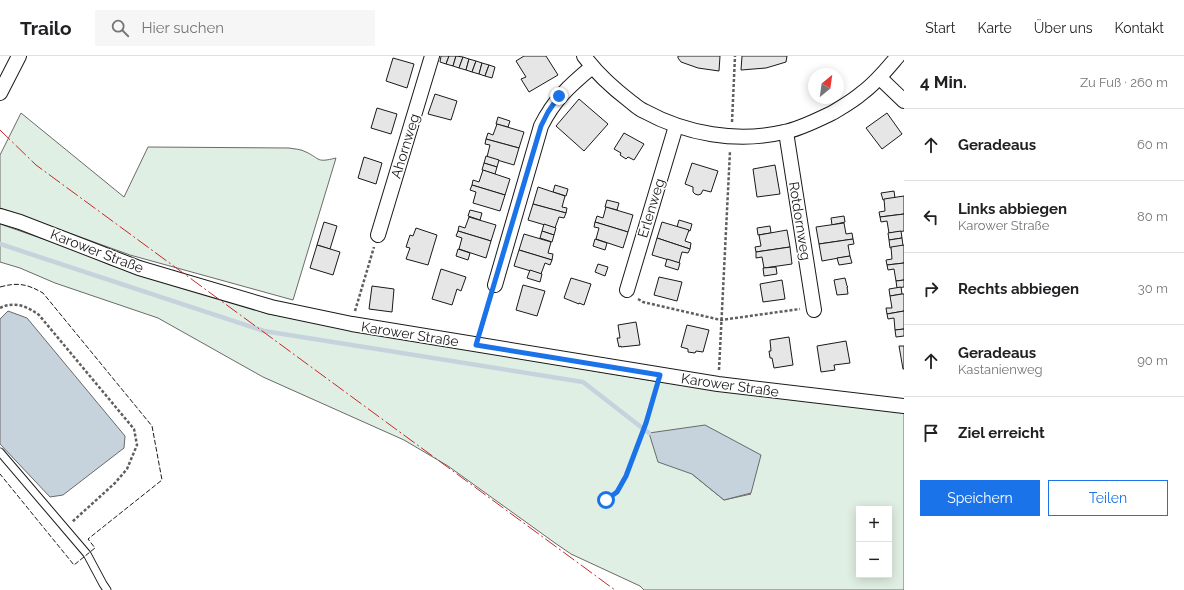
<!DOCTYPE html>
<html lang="de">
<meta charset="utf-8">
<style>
body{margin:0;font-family:Raleway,sans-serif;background:#f6f6f6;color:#202124}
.controls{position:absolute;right:12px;bottom:12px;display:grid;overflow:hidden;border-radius:0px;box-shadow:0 2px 10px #0003}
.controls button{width:36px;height:36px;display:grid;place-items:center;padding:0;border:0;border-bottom:1px solid #e0e0e0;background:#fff;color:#202124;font:20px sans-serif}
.compass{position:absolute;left:808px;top:12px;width:36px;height:36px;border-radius:50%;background:#fff;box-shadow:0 2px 10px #0003;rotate:29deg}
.stop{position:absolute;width:12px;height:12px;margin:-9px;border:3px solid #1a73e8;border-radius:50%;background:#fff}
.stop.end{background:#1a73e8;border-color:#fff;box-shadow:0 1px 4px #0008}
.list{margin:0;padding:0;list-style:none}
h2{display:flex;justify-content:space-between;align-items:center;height:52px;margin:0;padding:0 16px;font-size:17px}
h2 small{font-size:13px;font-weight:400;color:#757577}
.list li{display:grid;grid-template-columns:26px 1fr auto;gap:12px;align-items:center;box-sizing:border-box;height:72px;padding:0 16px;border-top:1px solid #e0e0e0}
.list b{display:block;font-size:15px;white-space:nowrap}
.list p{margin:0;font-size:13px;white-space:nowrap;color:#757577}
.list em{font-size:13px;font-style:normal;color:#757577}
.actions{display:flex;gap:8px;padding:12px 16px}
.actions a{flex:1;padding:9px 0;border:1px solid #1a73e8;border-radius:0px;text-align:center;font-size:14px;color:#1a73e8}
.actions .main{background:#1a73e8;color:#fff}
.icon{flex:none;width:22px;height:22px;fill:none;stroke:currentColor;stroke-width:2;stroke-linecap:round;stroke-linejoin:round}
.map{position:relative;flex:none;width:904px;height:534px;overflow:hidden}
header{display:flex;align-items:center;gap:24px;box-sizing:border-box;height:56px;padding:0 20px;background:#fff;border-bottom:1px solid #e0e0e0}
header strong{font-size:19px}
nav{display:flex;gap:22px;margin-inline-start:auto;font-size:14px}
.search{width:280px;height:36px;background:#f6f6f6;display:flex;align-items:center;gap:10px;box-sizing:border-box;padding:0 14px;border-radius:0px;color:#757577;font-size:15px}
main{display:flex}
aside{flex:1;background:#fff}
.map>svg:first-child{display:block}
.green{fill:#e0efe3;stroke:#6a6a6a;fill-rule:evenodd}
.water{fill:#c6d2dc;stroke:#6a6a6a}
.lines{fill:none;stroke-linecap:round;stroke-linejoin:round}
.stream{stroke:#c6d2dc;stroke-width:4.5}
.building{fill:#e6e6e6;stroke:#1a1a1a}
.lane-casing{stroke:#1a1a1a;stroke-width:9}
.street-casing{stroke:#1a1a1a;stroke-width:16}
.path{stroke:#5f5f5f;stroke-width:2.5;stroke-dasharray:3 2;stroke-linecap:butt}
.lane{stroke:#fff;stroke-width:7}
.street{stroke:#fff;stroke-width:14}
.fence{stroke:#1a1a1a;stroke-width:1;stroke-dasharray:5 2;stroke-linecap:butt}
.power{stroke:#c62828;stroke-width:1;stroke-dasharray:14 3 2 3;stroke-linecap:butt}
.route{stroke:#1a73e8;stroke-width:5}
.labels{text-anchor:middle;stroke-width:3;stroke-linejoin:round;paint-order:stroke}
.street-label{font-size:14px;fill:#1a1a1a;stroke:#fff}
</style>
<header>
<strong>Trailo</strong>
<div class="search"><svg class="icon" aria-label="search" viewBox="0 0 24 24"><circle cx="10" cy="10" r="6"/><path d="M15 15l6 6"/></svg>Hier suchen</div>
<nav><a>Start</a><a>Karte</a><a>Über uns</a><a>Kontakt</a></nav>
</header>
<main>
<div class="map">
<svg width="904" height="534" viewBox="0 0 904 534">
<rect width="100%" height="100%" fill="#fff"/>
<g class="green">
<path d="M21 57 124 141 148 91 289 92C294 93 301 93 306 96 321 103 316 107 336 102L293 244 130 199 0 152V99Z"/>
<path d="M0 168 78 195 110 209 269 258 422 286 654 325 717 334 904 357V534H644L640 530 571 498 555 487 448 410 404 384 263 321 158 262 55 227 20 212 0 206ZM692 418 751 438 724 444ZM859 453H889V519H859Z"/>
</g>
<g class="water">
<polygon points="8,255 27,262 125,380 124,392 63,439 50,441 0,388 0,263"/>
<polygon points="705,369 761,399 751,437 724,444 692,418 658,406 649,377"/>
</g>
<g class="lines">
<g class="stream">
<polyline points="0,188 264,275 583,326 641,371"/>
<polyline points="645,374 649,377"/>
</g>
</g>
<g class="building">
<polygon points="441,0 449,0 446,8 440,6"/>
<polygon points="449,0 456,0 453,10 446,8"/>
<polygon points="456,0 463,1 459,12 453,10"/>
<polygon points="524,0 546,0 558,19 529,36 521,23 526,21 516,5"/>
<polygon points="678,0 720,0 719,15 698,12 681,6 678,2"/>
<polygon points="742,0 787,0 786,6 766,12 741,14"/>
<polygon points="463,1 469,3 466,14 459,12"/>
<polygon points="393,2 414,8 407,32 386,25"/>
<polygon points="469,3 476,5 472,16 466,14"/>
<polygon points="476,5 482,7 479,18 472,16"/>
<polygon points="482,7 489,9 485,20 479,18"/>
<polygon points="489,9 495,11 492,22 485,20"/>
<polygon points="435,38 457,45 451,64 428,58"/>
<polygon points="579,43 608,68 584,95 556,70"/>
<polygon points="377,52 397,58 391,78 371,72"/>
<polygon points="887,57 902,78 882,93 866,72"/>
<polygon points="498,61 510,65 508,71 496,68"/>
<polygon points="497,68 524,76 519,92 486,83 488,77 493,79"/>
<polygon points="624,77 644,88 634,104 628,101 626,103 620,99 621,97 614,93"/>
<polygon points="486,83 519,92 514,109 487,101 490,89 485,88"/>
<polygon points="486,100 499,104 497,111 484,107"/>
<polygon points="364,101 382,107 376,128 358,122"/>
<polygon points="484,107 497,111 495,118 482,114"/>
<polygon points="692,107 718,115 711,136 703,134 701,138 698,139 695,138 693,136 693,131 685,128"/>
<polygon points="775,109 780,138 757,141 753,113"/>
<polygon points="483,114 510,123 505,139 472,129 473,124 479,126"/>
<polygon points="472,129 505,139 500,155 473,147 476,136 470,134"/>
<polygon points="555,129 568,133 566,140 553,136"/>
<polygon points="538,131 565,140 562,151 567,152 566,157 533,148"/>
<polygon points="894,135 895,142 883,144 881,137"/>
<polygon points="904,140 904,158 880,161 879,156 885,155 884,143"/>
<polygon points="607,144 619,147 617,154 605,151"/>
<polygon points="533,148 566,157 564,162 559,161 555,172 528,164"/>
<polygon points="606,151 633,159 628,176 595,166 597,160 603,162"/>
<polygon points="470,154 482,157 480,164 468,160"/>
<polygon points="904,158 904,175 889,177 887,165 881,166 880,161"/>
<polygon points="844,160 845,166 832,169 831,162"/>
<polygon points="469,161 496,169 491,185 458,175 459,170 465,172"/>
<polygon points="679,164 692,168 690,175 677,171"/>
<polygon points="324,166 337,170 330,193 317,189"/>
<polygon points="595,166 628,176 623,192 596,183 599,172 594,171"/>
<polygon points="662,166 689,174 685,185 691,187 690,193 657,182"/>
<polygon points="844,167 846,178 852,177 853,183 819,188 816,171"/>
<polygon points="544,168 556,172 554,179 542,175"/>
<polygon points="770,170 771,177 758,179 757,172"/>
<polygon points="416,172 437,179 428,209 406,203 410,192 406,191 410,179 413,180"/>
<polygon points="787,174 790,191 756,196 755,191 761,190 759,179"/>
<polygon points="458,175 491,185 486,202 459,193 462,182 456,180"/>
<polygon points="542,175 554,179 552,186 540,182"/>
<polygon points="901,175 902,182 889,184 888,177"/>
<polygon points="524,178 551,186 548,197 553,198 552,204 519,194"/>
<polygon points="657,182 690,193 688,197 682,196 679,207 652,199"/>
<polygon points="902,182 903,190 890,192 889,184"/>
<polygon points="595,183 607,187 605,194 593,190"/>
<polygon points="853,183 854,188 848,189 850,200 822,205 819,188"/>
<polygon points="317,189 340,196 333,219 310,212"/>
<polygon points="904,189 904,207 887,209 886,204 892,203 891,191"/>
<polygon points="790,191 792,208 764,212 762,201 756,202 756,196"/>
<polygon points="458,193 470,197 468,204 456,200"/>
<polygon points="519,194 552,204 550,209 545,207 541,218 514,210"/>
<polygon points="850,200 852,207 839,209 837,202"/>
<polygon points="667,203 680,207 678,214 665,210"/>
<polygon points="904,207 904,224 896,225 894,213 888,214 887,209"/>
<polygon points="598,208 608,211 605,220 595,216"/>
<polygon points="776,211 777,218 764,220 763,212"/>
<polygon points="441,213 466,221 461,235 457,233 452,249 432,243"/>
<polygon points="530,214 542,218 540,226 527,222"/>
<polygon points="659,221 682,226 677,245 654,239"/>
<polygon points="571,222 591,228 584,249 579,247 579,248 564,242"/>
<polygon points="845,222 847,230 848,231 847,231 848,238 837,239 834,224"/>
<polygon points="782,224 785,243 763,246 760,228"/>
<polygon points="904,224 904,231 897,232 896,225"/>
<polygon points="523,229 545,235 537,260 516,254"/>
<polygon points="372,230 394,233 392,256 369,253"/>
<polygon points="901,231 902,238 890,240 889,233"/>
<polygon points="902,238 904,238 904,255 887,258 886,252 892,252 890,240"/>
<polygon points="904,255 904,273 895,274 894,262 888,263 887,258"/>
<polygon points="636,266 640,289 621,291 621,290 619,291 617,282 620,282 618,269"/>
<polygon points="687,269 709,274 703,296 696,295 695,297 688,296 688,293 681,291"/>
<polygon points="904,273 904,280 896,281 895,274"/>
<polygon points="789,281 793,309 774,312 772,302 770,302 769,295 771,295 770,284"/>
<polygon points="846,285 850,307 834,309 835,314 821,316 817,290"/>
<polygon points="899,290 904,290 904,313 903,313"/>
</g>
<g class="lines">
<defs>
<polyline id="lane" points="0,396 87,498 103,528 107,534"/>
<g id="street">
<path d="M584 0C597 18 614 33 631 46 635 49 639 53 644 55 686 78 737 87 784 76 800 73 817 64 832 57 842 51 853 45 862 37 876 27 887 13 898 0"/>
<polyline points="880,22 904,45"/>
<polyline points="0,37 19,0"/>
<polyline points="786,76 814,254"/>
<polyline points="0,160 20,166 139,212 271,251 352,268 718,328 904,350"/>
<polyline points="378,179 432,0"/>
<path d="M495 229 541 70C554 44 569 30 592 11"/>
<polyline points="627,234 676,70"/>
</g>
</defs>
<use href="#lane" class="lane-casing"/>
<use href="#street" class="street-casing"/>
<g class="path">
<polyline points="732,66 735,0"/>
<polyline points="638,243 643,246 721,264 800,253"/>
<path d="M0 252C14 245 27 250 39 259L134 373 137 389 127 413 115 427 72 466"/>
<polyline points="355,255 374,191"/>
<polyline points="481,275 491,241"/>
<polyline points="719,314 730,95"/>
<polyline points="606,444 617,436 626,420 646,367 656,333"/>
</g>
<use href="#lane" class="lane"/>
<use href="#street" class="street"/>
<path class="fence" d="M0 231C18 226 27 228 43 237L152 370 162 424 88 483 95 492 74 509 0 418"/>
<polyline class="power" points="0,74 36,109 615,534"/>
</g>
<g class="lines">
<polyline class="route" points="559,40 548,56 541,70 476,289 660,319 646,367 626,420 617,436 606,444"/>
</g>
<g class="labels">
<g class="street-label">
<text transform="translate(405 90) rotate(-73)" y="5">Ahornweg</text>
<text transform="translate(651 152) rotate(-73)" y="5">Erlenweg</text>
<text transform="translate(800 165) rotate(81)" y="5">Rotdornweg</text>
<text transform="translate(97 195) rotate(21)" y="5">Karower Straße</text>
<text transform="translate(410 278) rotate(9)" y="5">Karower Straße</text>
<text transform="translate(730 329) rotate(8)" y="5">Karower Straße</text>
</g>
</g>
</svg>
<div class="controls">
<button>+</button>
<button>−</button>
</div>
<svg class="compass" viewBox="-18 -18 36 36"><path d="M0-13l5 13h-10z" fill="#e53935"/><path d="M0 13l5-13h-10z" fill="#757577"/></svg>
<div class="stop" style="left:606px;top:444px"></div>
<div class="stop end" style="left:559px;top:40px"></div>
</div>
<aside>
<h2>4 Min.<small>Zu Fuß · 260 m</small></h2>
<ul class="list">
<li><svg class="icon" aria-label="ahead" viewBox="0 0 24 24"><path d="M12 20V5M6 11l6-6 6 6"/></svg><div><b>Geradeaus</b></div><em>60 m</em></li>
<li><svg class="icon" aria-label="left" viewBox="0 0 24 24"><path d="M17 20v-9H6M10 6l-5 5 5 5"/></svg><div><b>Links abbiegen</b><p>Karower Straße</p></div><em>80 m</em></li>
<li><svg class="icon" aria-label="right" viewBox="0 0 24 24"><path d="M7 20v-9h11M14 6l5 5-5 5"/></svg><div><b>Rechts abbiegen</b></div><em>30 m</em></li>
<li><svg class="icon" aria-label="ahead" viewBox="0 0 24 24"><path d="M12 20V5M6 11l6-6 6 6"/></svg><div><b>Geradeaus</b><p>Kastanienweg</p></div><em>90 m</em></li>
<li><svg class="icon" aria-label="arrive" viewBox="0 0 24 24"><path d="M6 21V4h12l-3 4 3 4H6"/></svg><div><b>Ziel erreicht</b></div></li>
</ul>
<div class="actions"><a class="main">Speichern</a><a>Teilen</a></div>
</aside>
</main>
